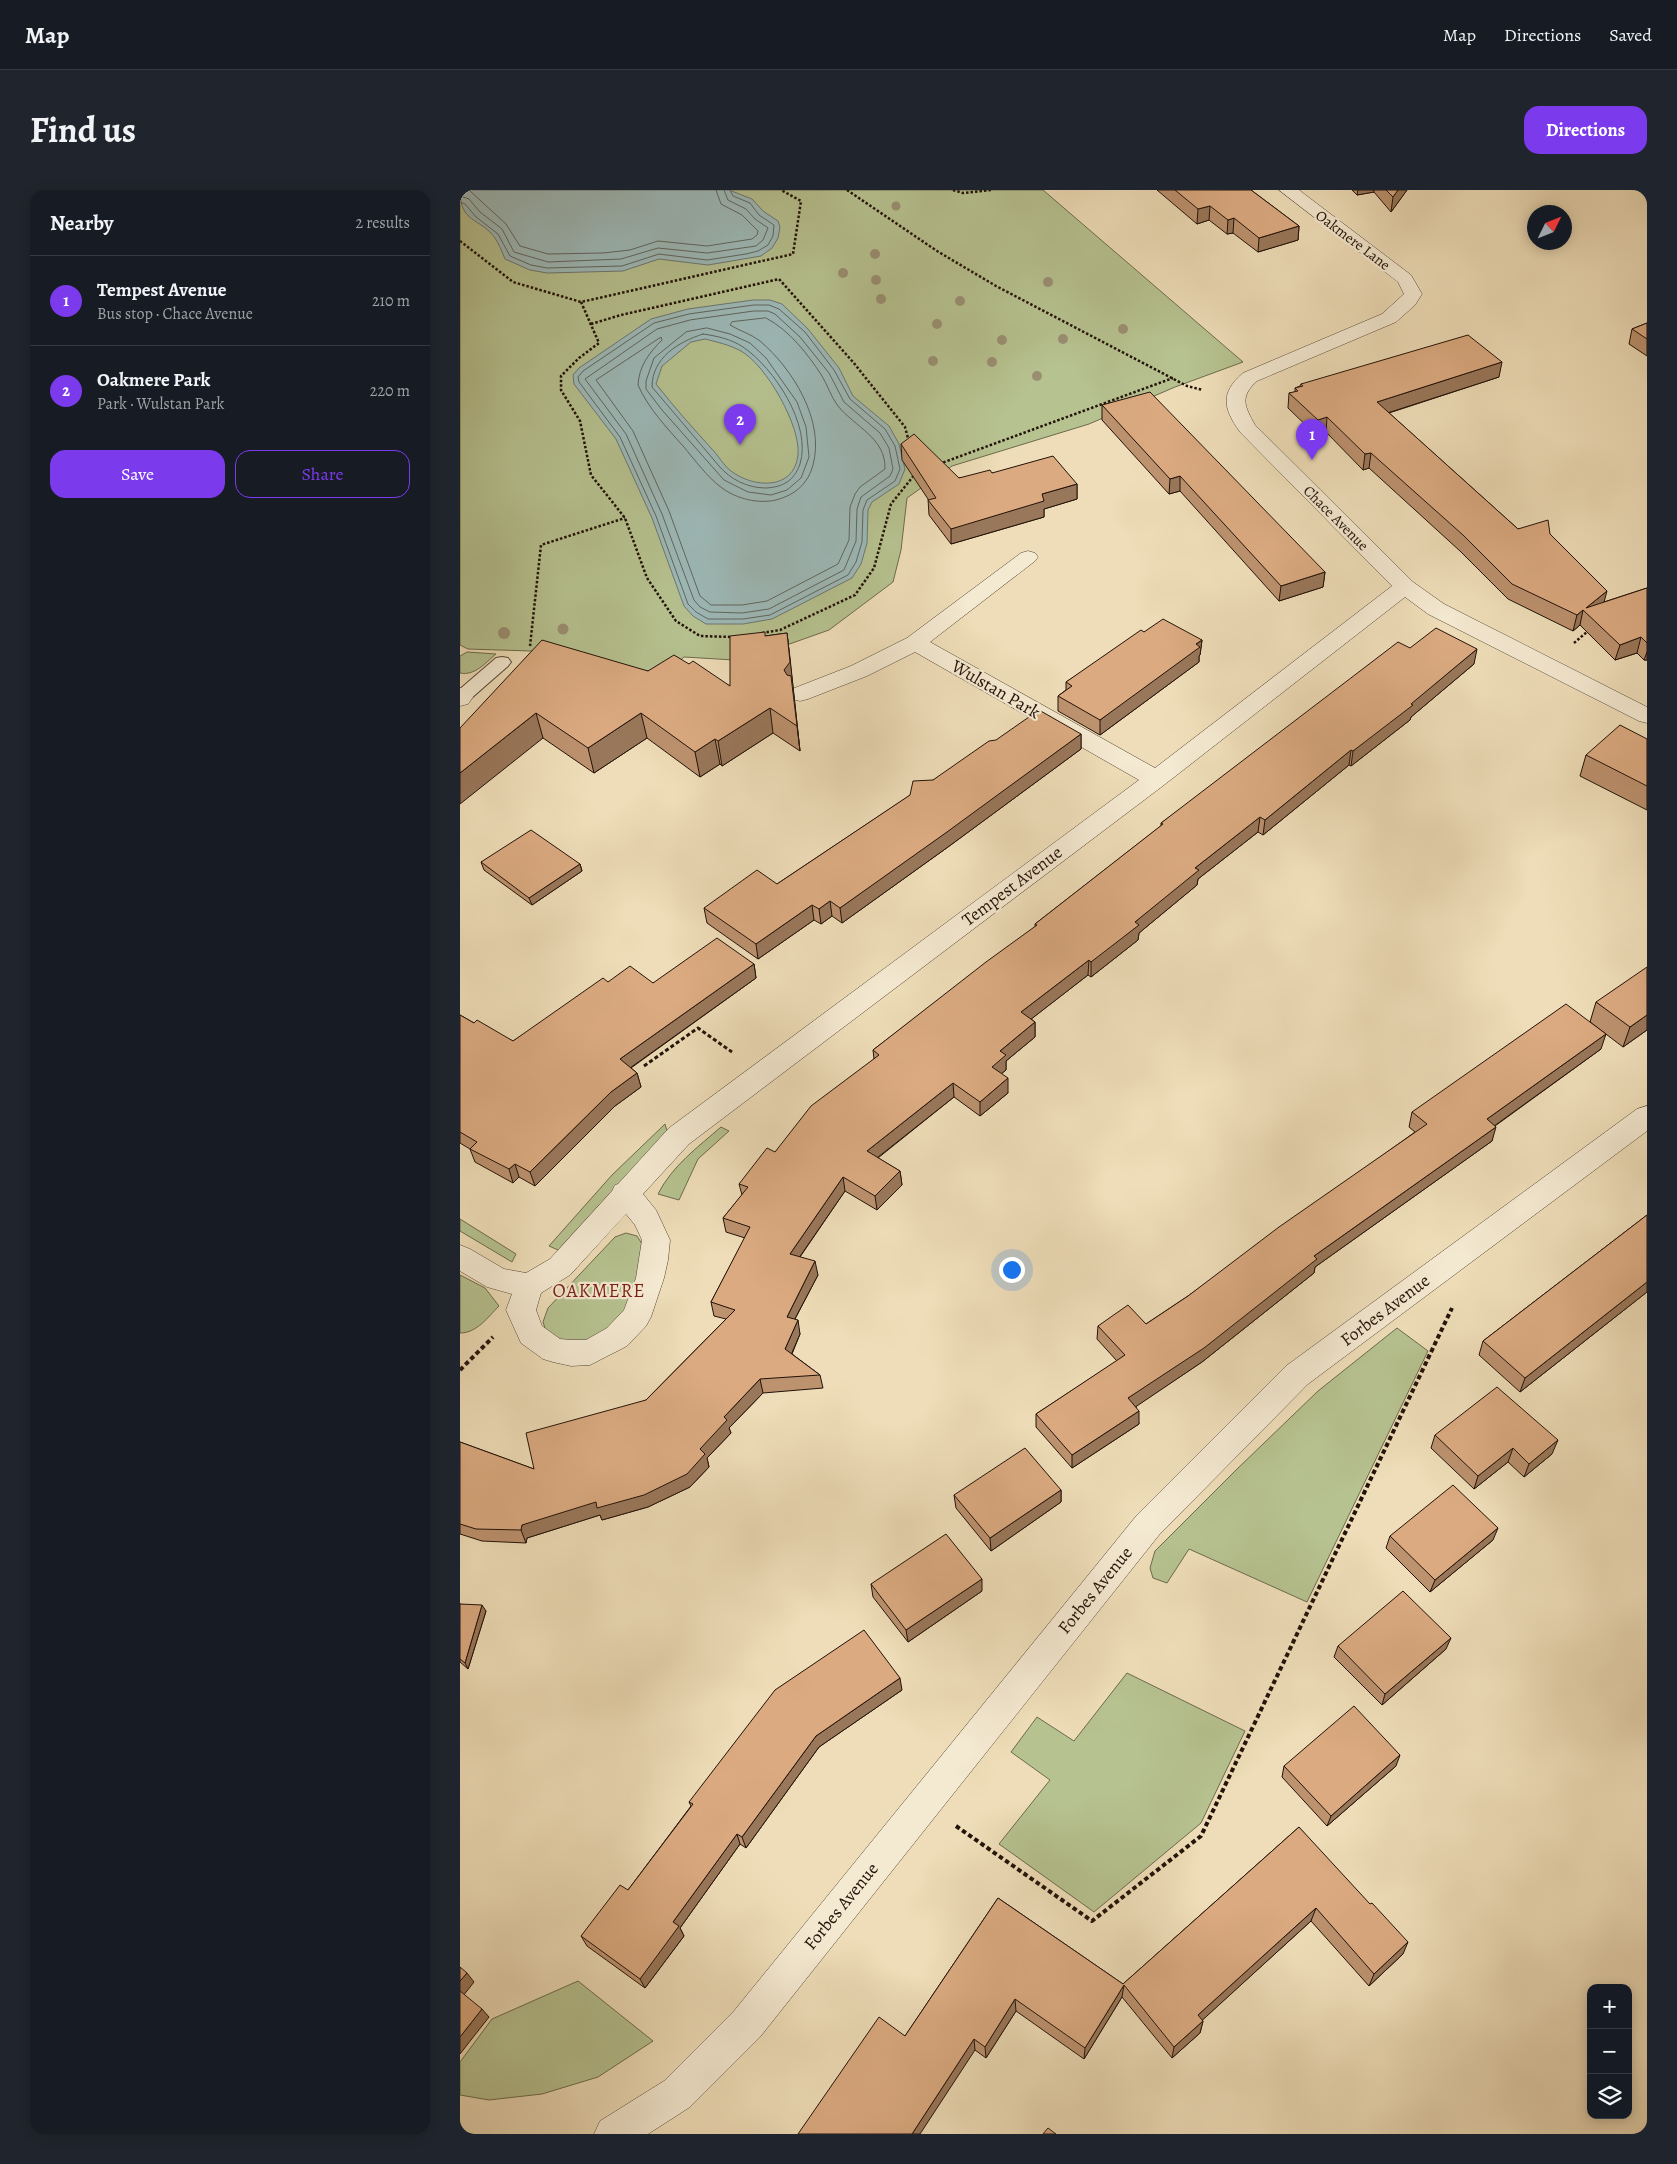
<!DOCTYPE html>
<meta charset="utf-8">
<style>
body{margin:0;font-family:Alegreya,serif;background:#20242c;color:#f1f3f6}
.controls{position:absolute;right:15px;bottom:15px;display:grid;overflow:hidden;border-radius:10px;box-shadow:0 2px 12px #0003}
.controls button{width:45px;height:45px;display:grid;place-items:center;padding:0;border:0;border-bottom:1px solid #363941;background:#171b24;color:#f1f3f6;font:25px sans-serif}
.compass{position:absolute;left:1067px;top:15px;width:45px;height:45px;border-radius:50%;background:#171b24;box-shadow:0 2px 12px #0003;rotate:47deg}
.you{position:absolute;left:551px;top:1079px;width:18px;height:18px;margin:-12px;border:4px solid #fff;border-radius:50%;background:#1a73e8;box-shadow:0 0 0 8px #1a73e833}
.badge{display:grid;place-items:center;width:32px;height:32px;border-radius:50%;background:#7c3aed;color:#fff;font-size:16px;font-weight:700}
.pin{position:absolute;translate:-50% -41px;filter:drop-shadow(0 1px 2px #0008)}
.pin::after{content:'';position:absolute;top:26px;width:18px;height:15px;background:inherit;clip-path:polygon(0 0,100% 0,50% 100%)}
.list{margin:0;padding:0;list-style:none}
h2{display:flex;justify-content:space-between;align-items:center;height:65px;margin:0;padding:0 20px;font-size:21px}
h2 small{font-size:16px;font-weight:400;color:#9ea1a6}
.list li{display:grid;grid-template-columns:32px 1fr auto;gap:15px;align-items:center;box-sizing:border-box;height:90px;padding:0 20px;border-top:1px solid #363941}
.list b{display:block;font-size:19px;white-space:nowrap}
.list p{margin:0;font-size:16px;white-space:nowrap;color:#9ea1a6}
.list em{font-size:16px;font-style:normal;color:#9ea1a6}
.actions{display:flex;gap:10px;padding:15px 20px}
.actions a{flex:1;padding:11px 0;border:1px solid #7c3aed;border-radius:15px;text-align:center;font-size:18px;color:#7c3aed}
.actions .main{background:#7c3aed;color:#fff}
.icon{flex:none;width:28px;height:28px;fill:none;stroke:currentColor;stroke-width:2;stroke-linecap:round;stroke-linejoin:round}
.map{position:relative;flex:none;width:1187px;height:1944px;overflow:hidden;border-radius:15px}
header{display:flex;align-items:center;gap:30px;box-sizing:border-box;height:70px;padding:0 25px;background:#171b24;border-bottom:1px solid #363941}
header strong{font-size:24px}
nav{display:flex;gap:28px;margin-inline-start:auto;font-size:18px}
.intro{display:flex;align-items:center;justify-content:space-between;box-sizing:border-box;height:120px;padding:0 30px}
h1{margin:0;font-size:35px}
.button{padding:12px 22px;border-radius:15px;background:#7c3aed;color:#fff;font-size:18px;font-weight:700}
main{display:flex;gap:30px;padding:0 30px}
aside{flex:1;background:#171b24;border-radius:15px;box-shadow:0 2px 12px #0003}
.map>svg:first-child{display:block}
.green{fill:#b6c290;stroke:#6c6a4c}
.water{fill:#9dbab9;stroke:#6c7772;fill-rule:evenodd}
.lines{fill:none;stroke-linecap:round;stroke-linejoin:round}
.shore{stroke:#606660;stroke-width:1}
.service-casing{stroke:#554534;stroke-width:2}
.minor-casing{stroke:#554534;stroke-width:1}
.path-far2{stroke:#221208;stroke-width:2.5;stroke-dasharray:2.5 2;stroke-linecap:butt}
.path-far1{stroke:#221208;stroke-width:3;stroke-dasharray:4 2.5;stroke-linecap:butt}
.path{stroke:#221208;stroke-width:4;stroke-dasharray:4.5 3;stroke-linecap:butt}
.service{fill:#f4e9d1;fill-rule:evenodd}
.minor{fill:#f4e9d1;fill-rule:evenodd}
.tree{fill:#9a8f72}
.wall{fill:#bc926f;stroke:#221208}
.shaded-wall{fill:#99775a;stroke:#221208}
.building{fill:#dbaa81;stroke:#221208}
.labels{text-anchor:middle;stroke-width:4.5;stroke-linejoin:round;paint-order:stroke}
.far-street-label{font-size:15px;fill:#221208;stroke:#f4e9d1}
.street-label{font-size:18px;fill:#221208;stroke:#f4e9d1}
.neighbourhood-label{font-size:19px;letter-spacing:1px;fill:#7a1f14;stroke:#f4e9d1}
</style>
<header>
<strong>Map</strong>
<nav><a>Map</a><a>Directions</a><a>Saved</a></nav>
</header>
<div class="intro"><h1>Find us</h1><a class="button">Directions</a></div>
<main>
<aside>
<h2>Nearby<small>2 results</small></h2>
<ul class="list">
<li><span class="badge">1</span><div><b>Tempest Avenue</b><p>Bus stop · Chace Avenue</p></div><em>210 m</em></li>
<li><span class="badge">2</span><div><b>Oakmere Park</b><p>Park · Wulstan Park</p></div><em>220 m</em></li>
</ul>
<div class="actions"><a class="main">Save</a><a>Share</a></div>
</aside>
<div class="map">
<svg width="1187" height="1944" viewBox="0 0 1187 1944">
<rect width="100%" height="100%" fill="#eeddb8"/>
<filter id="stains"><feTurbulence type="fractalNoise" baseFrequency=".004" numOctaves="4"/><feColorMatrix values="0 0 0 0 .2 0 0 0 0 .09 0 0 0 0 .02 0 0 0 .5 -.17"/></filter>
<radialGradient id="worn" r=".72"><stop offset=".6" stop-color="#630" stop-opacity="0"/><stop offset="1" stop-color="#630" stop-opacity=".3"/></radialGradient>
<g class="green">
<polygon points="0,0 583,0 783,172 715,197 629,234 492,276 447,308 441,360 433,392 369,440 307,462 274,470 224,467 192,496 72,461 8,459 0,455"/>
<path d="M7 462 36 464C25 473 15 486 0 483V466Z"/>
<polygon points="205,934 207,941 98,1060 89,1056 152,985"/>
<path d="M261 937 269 941 238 969 219 1010 198 1004C212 976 238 957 261 937Z"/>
<polygon points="0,1029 56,1064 52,1072 0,1041"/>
<polygon points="166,1043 177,1046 182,1054 173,1111 140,1150 100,1153 87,1144 83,1132 88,1118 155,1047"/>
<path d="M0 1085 25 1098 39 1116C28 1127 17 1143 0 1143Z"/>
<polygon points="937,1138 968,1161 847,1412 729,1359 707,1393 693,1388 690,1378 695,1361 775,1281 858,1201"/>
<polygon points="667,1483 785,1541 741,1633 634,1722 539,1654 590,1590 551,1562 577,1527 614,1551"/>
<polygon points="118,1791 193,1851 138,1887 82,1904 29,1910 0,1905 0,1872 32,1829"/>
</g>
<g class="water">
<path d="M0 0H269L292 9 303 21 318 31 320 37 318 48 312 58 301 66 248 75 199 69 163 81 87 83 70 80 45 69C42 62 39 54 35 48 20 27 0 34 0 0Z"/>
<path d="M293 110H310L322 114 348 139 379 178 393 206 429 236 439 254 445 279 439 294 412 312 408 320 407 353 401 374 392 388 312 429 283 434H246L233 426 224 416 192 328 156 249 114 194 113 185 119 178 191 129 228 119ZM245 149C257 152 270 155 281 161 306 175 341 236 338 265 334 301 293 298 271 281 264 276 258 265 251 258 232 237 214 217 196 194L202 176 231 152Z"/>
</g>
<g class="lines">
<g class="shore">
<polyline points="9,0 46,34 60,56 88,64 143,63 170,60 198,51 247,56 292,49 297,45 298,41 282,25 261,14 256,0"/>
<polyline points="0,6 9,9 20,22 42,39 54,62 88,72 161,69 198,58 247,63 296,56 303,50 308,38 295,29 286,19 268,10 264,0"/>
<polyline points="0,12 5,14 16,27 38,44 50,66 71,75 87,78 162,76 199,64 247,70 286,64 298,61 308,55 313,46 314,35 299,25 290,13 273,6 270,0"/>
<polygon points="294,115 309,115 319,119 345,142 374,180 390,209 425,239 435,256 440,279 435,291 407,310 403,320 402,352 396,372 388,385 310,425 283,429 248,429 236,422 228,414 196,326 160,247 119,192 118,187 123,181 194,133 229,124"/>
<polygon points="294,121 308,121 315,124 340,147 369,183 384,212 420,243 429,258 433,279 430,286 401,307 397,319 396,351 384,380 309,419 282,423 250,422 240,417 234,410 202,324 166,244 125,189 197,139 230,130"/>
<path d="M306 128C329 140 348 164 362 186 368 196 371 207 378 216 395 237 426 248 425 279L400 297 395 304 390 317 389 350 378 374 307 411 282 415H251L240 406 209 321 173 241 136 190 201 147 202 150C189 163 179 176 178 195 188 218 207 238 223 256 235 270 247 287 262 298 277 309 298 314 316 310 335 305 348 294 353 275 365 231 333 179 300 151 291 144 280 141 270 135L272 132Z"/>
<polygon points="247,138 270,144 290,153 306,168 337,212 346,237 349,267 341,288 327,300 311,305 288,302 264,290 202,220 186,199 186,191 194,168 226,142"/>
<path d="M243 144C257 146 271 149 283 157 314 178 352 235 340 274 334 291 323 297 306 298 287 298 270 289 259 276L192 197C192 168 218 152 243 144Z"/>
</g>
<defs>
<polygon id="service" points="42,467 48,468 51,472 48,476 8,511 0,512 0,499 36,468"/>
<g id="minor">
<path d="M819 0H839L951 85 962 104 955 115 936 132 797 191C779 207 785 217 795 235L953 392 984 414 1187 517V533L1179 531 968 424 945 407 704 595 229 954 183 1004 196 1020 210 1050 208 1070 204 1088 191 1127 186 1136 167 1156 130 1175 111 1176 93 1172 83 1169 61 1153 46 1120 52 1104 27 1097 0 1081V1055L10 1059 44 1079 66 1083 90 1069 152 1001 155 995 158 994 209 938 679 590 455 462 407 486 348 509 340 511 332 509 329 504 332 499 391 476 447 448 561 363 568 361 575 363 578 367 575 371 470 452 695 578 932 396 780 242C763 218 760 203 783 183L922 124 944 104 938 92ZM166 1024 175 1035 182 1050 176 1088 164 1120 147 1138 126 1150H111L100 1149 82 1136 76 1120 81 1103 110 1085Z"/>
<polygon points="0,498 8,500 13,507 8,514 0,516"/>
<polygon points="1187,916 1187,941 848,1194 699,1345 300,1847 230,1917 188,1944 134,1944 140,1931 204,1891 274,1821 677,1325 826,1176 1177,919"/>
</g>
</defs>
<use href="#service" class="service-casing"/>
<use href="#minor" class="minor-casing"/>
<g class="path-far2">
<polyline points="387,0 477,61 536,96 727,196 743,200"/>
<polyline points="493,0 503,3 532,0"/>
<polyline points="0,51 53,92 121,112 333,64 341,11 321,0"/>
<polyline points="121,112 139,153 119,168 101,186 101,200 120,231 131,285 165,328 187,388 216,431 240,446 273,447"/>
<polyline points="131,134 161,125 319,89 393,172 445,237 449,252"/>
<polyline points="479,274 713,188"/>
<polyline points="302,443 320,440 395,405 414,378 431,314 455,284"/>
<polyline points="1114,453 1128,441"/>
<polyline points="70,456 81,355 165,328"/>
</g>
<polyline class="path-far1" points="184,876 238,838 272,862"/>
<g class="path">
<polyline points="0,1180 33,1147"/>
<polyline points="496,1636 632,1731 741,1646 992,1118"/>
</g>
<use href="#service" class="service"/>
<use href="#minor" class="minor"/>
</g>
<g class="tree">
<circle cx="436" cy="16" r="4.5"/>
<circle cx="415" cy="64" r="5"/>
<circle cx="383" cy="83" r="5"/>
<circle cx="416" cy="90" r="5"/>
<circle cx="588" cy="92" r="5"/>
<circle cx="421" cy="109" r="5"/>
<circle cx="500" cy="111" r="5"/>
<circle cx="477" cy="134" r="5"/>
<circle cx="663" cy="139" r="5"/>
<circle cx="603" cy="149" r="5"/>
<circle cx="542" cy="150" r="5"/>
<circle cx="473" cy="171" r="5"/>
<circle cx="532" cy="172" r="5"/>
<circle cx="577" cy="186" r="5"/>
<circle cx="103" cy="439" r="5.5"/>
<circle cx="44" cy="443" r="6"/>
</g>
<g class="wall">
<polygon points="697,0 791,0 839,36 838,50 798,62 773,43 767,44 749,30 737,34"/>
<polygon points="892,0 947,0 931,22 914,2 897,5"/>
<polygon points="1187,133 1187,166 1169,154 1172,139"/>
<polygon points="1039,187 929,223 1058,339 1090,344 1144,412 1187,398 1187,470 1184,470 1177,463 1155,470 1120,435 1113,441 1048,409 1000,361 909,278 903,280 866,242 856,245 828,218 829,203 835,202 835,198 840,196 841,194"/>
<polygon points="642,215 865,382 863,397 819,411 720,301 709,304 642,230"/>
<polygon points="441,254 499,288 532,283 617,294 617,309 584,319 584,327 491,354 469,325 468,309 442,270"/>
<polygon points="684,442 742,450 740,465 739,466 739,472 640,545 598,521 598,506 606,500 606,492"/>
<polygon points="327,443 340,561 313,543 262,576 260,574 240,587 187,548 134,583 83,548 0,538 188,481 229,474 270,496 305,446"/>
<polygon points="950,458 1014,474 951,527 950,530 891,576 889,575 803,645 798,642 738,689 737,695 679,743 678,750 631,787 628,785 571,829 575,832 575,847 546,871 546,880 541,884 548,903 520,926 494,907 418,968 440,981 442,995 417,1020 385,1001 340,1067 358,1085 335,1129 340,1144 332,1164 360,1185 363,1198 303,1203 269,1238 271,1243 247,1268 249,1277 230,1297 188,1317 142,1330 140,1325 67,1348 66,1353 22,1351 0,1344 0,1252 74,1279 186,1210 266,1129 254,1126 251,1112 285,1048 266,1042 263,1028 282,1005 279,994 315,962 414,869 413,860 575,737 575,734 701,636 701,633"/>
<polygon points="621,544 621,559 488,657 382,733 372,726 361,734 354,730 298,769 247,733 244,718 317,694 473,590"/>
<polygon points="1187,549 1187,620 1120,586 1126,565"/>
<polygon points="21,672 120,674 122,681 72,715 24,680"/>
<polygon points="294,774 296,788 171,878 177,883 181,897 155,916 75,996 59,987 53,993 15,972 10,959 0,953 0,825 14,833 53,851 148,792 193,793"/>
<polygon points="1136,812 1187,840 1163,857 1130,832"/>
<polygon points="1141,859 1035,936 1032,951 855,1077 854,1083 742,1172 676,1216 679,1234 612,1278 576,1237 576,1224 657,1171 637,1149 638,1136 686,1134 728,1106 955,942 949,937 952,922"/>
<polygon points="1187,1025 1187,1102 1060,1202 1019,1165 1023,1151"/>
<polygon points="975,1245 1092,1264 1064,1287 1048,1272 1014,1299 971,1258"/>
<polygon points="601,1300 601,1312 531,1361 496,1318 494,1305"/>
<polygon points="930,1346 1033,1350 970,1402 926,1358"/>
<polygon points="411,1394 522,1401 448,1452 413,1407"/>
<polygon points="0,1414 26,1421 8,1479 0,1472"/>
<polygon points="878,1456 986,1459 922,1515 874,1467"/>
<polygon points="442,1500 359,1557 286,1658 280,1654 220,1738 224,1746 185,1798 127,1756 121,1746 168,1700 231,1616 229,1612"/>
<polygon points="824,1576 936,1576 867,1636 822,1587"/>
<polygon points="839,1637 943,1764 909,1796 851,1731 742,1830 743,1831 740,1843 712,1868 662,1807 624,1869 556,1821 526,1868 515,1860 445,1846 538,1708 663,1794"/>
</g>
<g class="shaded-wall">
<polygon points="898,0 914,0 914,2 897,5"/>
<polygon points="938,0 947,0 931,22 933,7"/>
<polygon points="750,16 749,30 737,34 738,19"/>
<polygon points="774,28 773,43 767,44 768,30"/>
<polygon points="839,36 838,50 798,62 799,48"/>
<polygon points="1042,172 1039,187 915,227 917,212"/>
<polygon points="867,227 866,242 856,245 858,230"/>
<polygon points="911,263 909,278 903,280 905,264"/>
<polygon points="720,286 720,301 709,304 710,289"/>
<polygon points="617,294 617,309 584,319 584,327 491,354 491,339 582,304"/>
<polygon points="865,382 863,397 819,411 821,396"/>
<polygon points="1147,401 1143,416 1126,418"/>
<polygon points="1123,420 1120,435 1113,441 1117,425"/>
<polygon points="327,443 330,468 340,561 337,536 324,480"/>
<polygon points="1181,447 1177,463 1155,470 1160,455"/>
<polygon points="742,450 740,465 739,466 739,472 640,545 640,530"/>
<polygon points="1017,459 1014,474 951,527 950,530 891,576 893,561"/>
<polygon points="1187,462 1187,470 1184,470"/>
<polygon points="310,518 313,543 262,576 258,551"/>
<polygon points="76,523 83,548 0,614 0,583"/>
<polygon points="181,523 187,548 134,583 128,558"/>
<polygon points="621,544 621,559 488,657 382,733 380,718"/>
<polygon points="255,549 260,574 240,587 235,562"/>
<polygon points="891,560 889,575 803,645 805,630"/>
<polygon points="800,627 798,642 738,689 737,695 679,743 678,750 631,787 631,772 735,678"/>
<polygon points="120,674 122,681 72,715 69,708"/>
<polygon points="370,711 372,726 361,734 359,719"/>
<polygon points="352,715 354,730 298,769 296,754"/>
<polygon points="629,770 628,785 561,837 561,822"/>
<polygon points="294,774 296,788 163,883 160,869"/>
<polygon points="1187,825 1187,840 1163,857 1170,837"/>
<polygon points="575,832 575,847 546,871 546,880 532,891 532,877 540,861"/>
<polygon points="1146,844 1141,859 1023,944 1027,929"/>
<polygon points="177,883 181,897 155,916 75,996 70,982 151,902"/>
<polygon points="548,888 548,903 520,926 520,912"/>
<polygon points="493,893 494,907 408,975 407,961"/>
<polygon points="1036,937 1032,951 855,1077 854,1083 742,1172 668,1222 668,1208 854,1066"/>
<polygon points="55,974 59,987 53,993 49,979"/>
<polygon points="440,981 442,995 417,1020 415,1006"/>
<polygon points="383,987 385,1001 332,1078 330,1064"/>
<polygon points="355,1071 358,1085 329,1140 327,1127"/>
<polygon points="1187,1092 1187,1102 1060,1202 1065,1188"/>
<polygon points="338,1130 340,1144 328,1172 325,1159"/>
<polygon points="300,1189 303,1203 269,1238 271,1243 247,1268 249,1277 230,1297 188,1317 142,1330 140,1325 67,1348 66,1353 61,1340 62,1335 240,1259 264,1227"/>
<polygon points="679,1221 679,1234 612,1278 612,1265"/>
<polygon points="1098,1250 1092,1264 1064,1287 1069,1274"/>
<polygon points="1053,1258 1048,1272 1014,1299 1018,1286"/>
<polygon points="601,1300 601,1312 531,1361 530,1348"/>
<polygon points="1038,1338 1033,1350 970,1402 975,1390"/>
<polygon points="522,1389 522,1401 448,1452 446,1440"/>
<polygon points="22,1415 26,1421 8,1479 5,1473"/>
<polygon points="991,1448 986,1459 922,1515 925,1504"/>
<polygon points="440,1488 442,1500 359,1557 286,1658 282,1647 356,1546"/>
<polygon points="940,1565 936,1576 867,1636 871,1626"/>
<polygon points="277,1644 280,1654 220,1738 224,1746 185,1798 180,1789 213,1732"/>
<polygon points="856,1718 851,1731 736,1836 738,1825"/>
<polygon points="948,1752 943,1764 909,1796 914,1784"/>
<polygon points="7,1783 14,1792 3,1806 0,1802 0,1791"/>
<polygon points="664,1795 662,1807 624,1869 625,1858"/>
<polygon points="555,1809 556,1821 526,1868 525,1857"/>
<polygon points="22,1819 29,1827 0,1864 0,1847"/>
<polygon points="743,1831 740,1843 712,1868 714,1857"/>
<polygon points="514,1849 515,1860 460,1944 452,1944"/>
</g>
<g class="building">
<polygon points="715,0 791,0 839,36 799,48 774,28 768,30 750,16 738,19"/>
<polygon points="926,0 938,0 933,7"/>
<polygon points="1187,133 1187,149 1172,139"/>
<polygon points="1008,145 1042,172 917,212 1058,339 1088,330 1090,344 1147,401 1126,418 1187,398 1187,453 1181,447 1160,455 1123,420 1117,425 1052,394 1003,345 911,263 905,264 867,227 858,230 829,203 838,201 835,198 843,196 841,194"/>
<polygon points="690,202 865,382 821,396 720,286 710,289 642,215"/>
<polygon points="454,244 499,288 530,280 532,283 593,266 617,294 582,304 584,311 491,339 468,310 476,308 441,254"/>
<polygon points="703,429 742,450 736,454 740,457 640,530 598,506 612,496 606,492 681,440 684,442"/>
<polygon points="976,438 1017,459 951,514 953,515 893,561 891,560 805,630 800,627 735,678 739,680 675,732 679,735 631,772 629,770 561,822 575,832 540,861 546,865 532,877 548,888 520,912 493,893 407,961 440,981 415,1006 383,987 330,1064 355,1071 327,1127 338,1130 325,1159 360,1185 300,1189 264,1227 267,1230 240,1259 245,1264 227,1284 184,1305 137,1318 136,1312 62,1335 61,1340 16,1339 0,1334 0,1252 74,1279 66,1243 186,1210 275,1120 251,1112 290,1037 263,1028 288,997 279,994 307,958 315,962 351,916 419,865 413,860 526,772 577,735 575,734 703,634 701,633 938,452 950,458"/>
<polygon points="305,442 305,446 327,443 330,472 324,480 327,485 331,486 337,536 310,518 258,551 255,549 235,562 181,523 128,558 76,523 0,583 0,538 82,450 188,481 214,465 229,474 233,471 270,496 270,446"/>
<polygon points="579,520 621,544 487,642 380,718 370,711 359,719 352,715 296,754 244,718 297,680 317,694 450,605 453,591 473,590 529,551 536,550"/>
<polygon points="1160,535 1187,549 1187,596 1126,565"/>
<polygon points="71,640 120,674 69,708 21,672"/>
<polygon points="257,748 294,774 160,869 177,883 151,902 70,982 55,974 49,979 10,959 17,952 0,942 0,825 14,833 17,830 53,851 143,788 148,792 170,776 193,793"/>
<polygon points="1187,777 1187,825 1170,837 1136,812"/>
<polygon points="1106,814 1146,844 1027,929 1036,937 854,1066 857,1069 744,1158 668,1208 679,1221 612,1265 576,1224 665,1165 638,1136 668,1115 686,1134 728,1106 819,1037 967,934 952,922"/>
<polygon points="1187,1025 1187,1092 1065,1188 1023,1151"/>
<polygon points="1037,1197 1098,1250 1069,1274 1053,1258 1018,1286 975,1245"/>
<polygon points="565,1258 601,1300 530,1348 494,1305"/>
<polygon points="993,1295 1038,1338 975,1390 930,1346"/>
<polygon points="486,1344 522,1389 446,1440 411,1394"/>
<polygon points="943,1401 991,1448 925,1504 878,1456"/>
<polygon points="0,1414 22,1415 5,1473 0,1469"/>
<polygon points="404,1440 440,1488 356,1546 282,1647 277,1644 213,1732 219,1736 180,1789 121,1746 160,1695 168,1700 233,1614 229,1612 315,1500"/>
<polygon points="894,1516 940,1565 871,1626 824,1576"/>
<polygon points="839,1637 910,1714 912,1713 948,1752 914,1784 856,1718 738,1825 743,1831 714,1857 664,1795 625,1858 555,1809 525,1857 514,1849 452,1944 338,1944 419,1827 445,1846 538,1708 663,1794"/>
<polygon points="0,1777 7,1783 0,1791"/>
<polygon points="0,1801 22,1819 0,1847"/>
<polygon points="588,1938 596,1944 583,1944"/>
</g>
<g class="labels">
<g class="far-street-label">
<text transform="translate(893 50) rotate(37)" y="5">Oakmere Lane</text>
<text transform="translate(876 328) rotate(45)" y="5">Chace Avenue</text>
</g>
<g class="street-label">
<text transform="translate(536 499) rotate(30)" y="6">Wulstan Park</text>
<text transform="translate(552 696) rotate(-37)" y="6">Tempest Avenue</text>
<text transform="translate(925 1120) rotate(-37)" y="6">Forbes Avenue</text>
<text transform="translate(635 1400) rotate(-51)" y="6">Forbes Avenue</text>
<text transform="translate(381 1716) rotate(-51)" y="6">Forbes Avenue</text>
</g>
<g class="neighbourhood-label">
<text x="139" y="1107">OAKMERE</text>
</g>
</g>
<rect width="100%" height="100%" filter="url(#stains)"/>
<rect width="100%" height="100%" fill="url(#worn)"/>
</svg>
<div class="controls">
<button>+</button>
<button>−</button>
<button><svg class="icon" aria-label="layers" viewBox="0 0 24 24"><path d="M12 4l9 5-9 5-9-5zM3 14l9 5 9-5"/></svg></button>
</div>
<svg class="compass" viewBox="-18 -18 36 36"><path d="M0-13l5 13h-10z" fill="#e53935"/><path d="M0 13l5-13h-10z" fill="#9ea1a6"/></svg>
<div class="you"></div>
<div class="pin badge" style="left:852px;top:270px">1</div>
<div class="pin badge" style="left:280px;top:255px">2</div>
</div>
</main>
